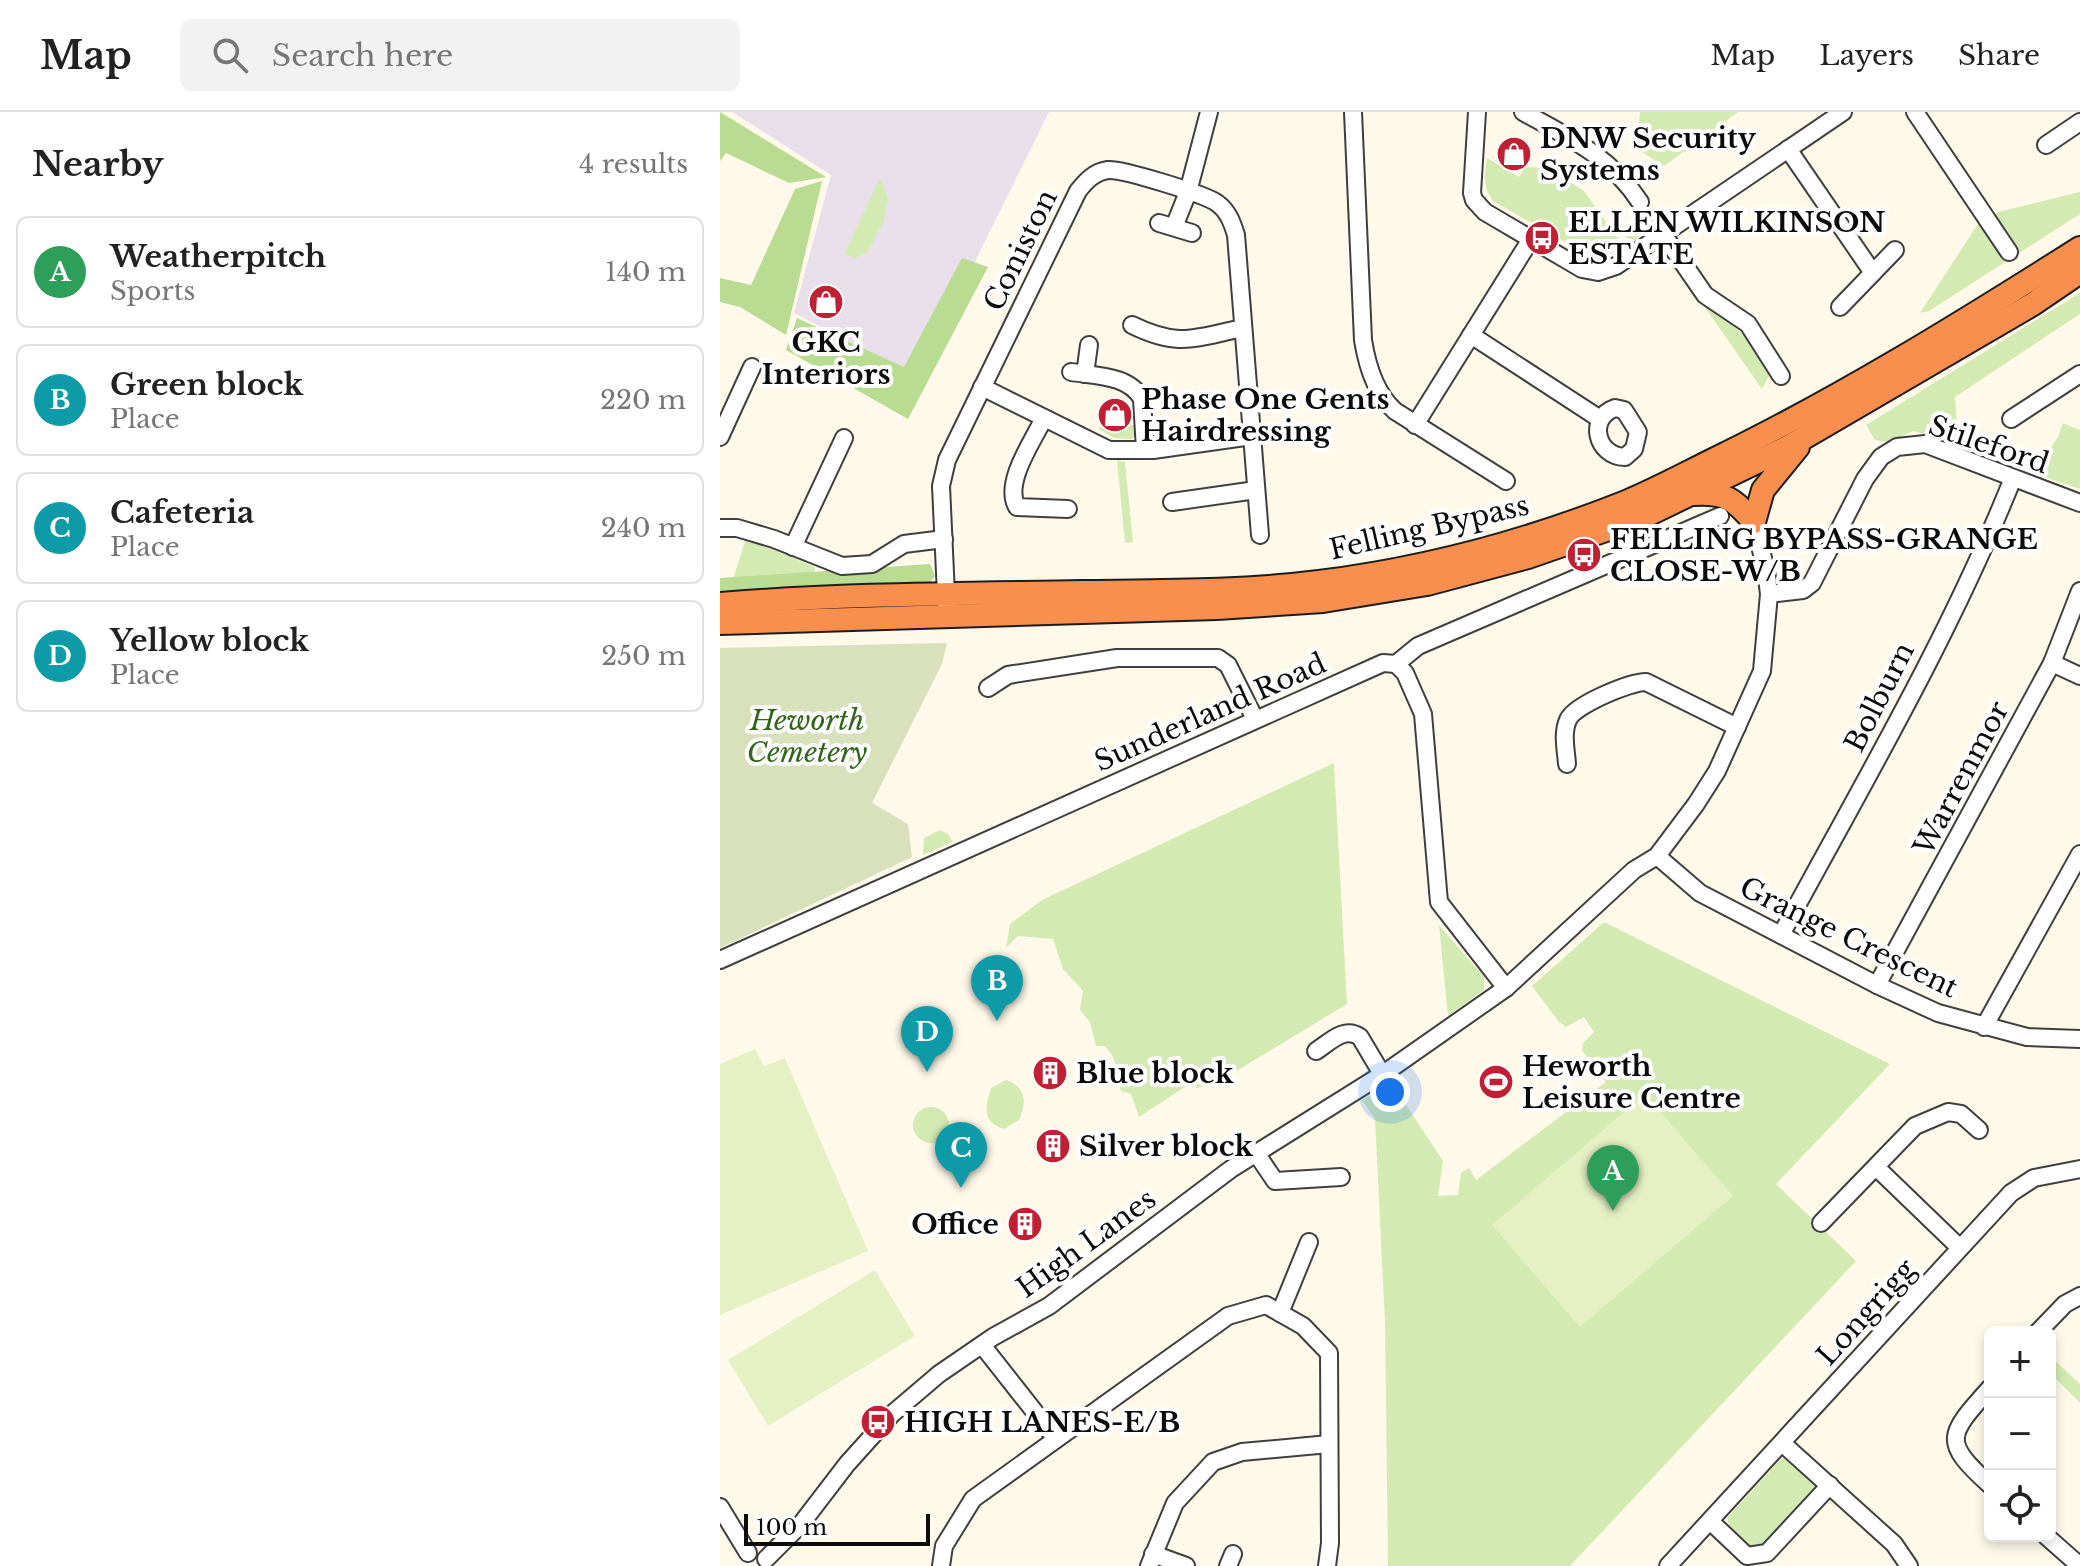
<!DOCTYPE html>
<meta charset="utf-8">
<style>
body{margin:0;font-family:"Libre Baskerville",serif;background:#f2f2f2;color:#222}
.controls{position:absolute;right:24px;bottom:24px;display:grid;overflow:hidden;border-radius:12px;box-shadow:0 4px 12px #0003}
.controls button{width:72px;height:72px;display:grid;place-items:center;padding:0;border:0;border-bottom:2px solid #e0e0e0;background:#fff;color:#222;font:40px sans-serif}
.scale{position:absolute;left:24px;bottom:20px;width:186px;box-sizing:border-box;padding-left:8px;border:4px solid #0c0c0c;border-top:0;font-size:22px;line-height:28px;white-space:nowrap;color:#0c0c0c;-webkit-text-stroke:6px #fff;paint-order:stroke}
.you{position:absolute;left:670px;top:980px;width:28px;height:28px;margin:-20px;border:6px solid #fff;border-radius:50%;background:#1a73e8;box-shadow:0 0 0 12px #1a73e833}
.badge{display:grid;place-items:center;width:52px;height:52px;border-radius:50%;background:#ea580c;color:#fff;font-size:26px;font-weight:700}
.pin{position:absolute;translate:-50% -66px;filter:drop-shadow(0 2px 4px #0008)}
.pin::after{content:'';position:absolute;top:42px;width:28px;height:24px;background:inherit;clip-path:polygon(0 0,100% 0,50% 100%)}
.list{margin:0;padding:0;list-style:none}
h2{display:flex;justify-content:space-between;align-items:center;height:104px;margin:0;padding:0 32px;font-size:34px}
h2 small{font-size:26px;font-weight:400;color:#767676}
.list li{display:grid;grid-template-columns:52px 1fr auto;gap:24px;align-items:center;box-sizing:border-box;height:112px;margin:0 16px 16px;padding:0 16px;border:2px solid #e0e0e0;border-radius:12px}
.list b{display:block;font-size:30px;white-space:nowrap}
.list p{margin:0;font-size:26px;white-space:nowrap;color:#767676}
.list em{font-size:26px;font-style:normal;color:#767676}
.icon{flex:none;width:44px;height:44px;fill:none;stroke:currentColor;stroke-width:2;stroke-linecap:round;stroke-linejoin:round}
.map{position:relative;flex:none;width:1360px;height:1454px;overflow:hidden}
header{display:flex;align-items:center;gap:48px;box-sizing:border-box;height:112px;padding:0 40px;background:#fff;border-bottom:2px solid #e0e0e0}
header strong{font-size:38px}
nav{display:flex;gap:44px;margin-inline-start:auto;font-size:28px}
.search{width:560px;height:72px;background:#f2f2f2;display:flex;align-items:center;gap:20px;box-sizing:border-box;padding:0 28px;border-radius:12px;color:#767676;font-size:30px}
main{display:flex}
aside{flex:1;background:#fff}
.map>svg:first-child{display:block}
.industrial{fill:#e9dfeb}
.green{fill:#d4eab3}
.forest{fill:#b9db92}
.cemetery{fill:#d8e1bc}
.pitch{fill:#e5f1c5}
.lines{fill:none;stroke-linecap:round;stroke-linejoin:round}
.minor-casing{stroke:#3f3f3f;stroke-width:20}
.highway-casing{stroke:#1d1d1d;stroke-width:26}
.minor{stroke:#fff;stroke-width:16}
.highway{stroke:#f98f4e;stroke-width:22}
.labels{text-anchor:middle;stroke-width:8;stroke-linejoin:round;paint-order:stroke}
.poi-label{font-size:28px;font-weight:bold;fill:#0c0c0c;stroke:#fff;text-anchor:start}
.street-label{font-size:28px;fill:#0c0c0c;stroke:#fff}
.park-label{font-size:28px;font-style:italic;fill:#30651a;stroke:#fff}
</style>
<header>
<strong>Map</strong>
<div class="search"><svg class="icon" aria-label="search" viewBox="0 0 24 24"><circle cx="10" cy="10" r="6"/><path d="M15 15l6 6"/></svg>Search here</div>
<nav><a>Map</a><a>Layers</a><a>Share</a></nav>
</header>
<main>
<aside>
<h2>Nearby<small>4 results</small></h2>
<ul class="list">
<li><span class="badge" style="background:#2e9e5b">A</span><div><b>Weatherpitch</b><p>Sports</p></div><em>140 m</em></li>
<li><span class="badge" style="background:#0f9aa8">B</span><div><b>Green block</b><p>Place</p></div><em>220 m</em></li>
<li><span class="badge" style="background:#0f9aa8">C</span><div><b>Cafeteria</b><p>Place</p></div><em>240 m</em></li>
<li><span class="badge" style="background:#0f9aa8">D</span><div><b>Yellow block</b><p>Place</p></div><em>250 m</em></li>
</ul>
</aside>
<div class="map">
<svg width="1360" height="1454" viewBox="0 0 1360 1454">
<rect width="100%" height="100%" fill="#fff9ea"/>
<polygon class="industrial" points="12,0 329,0 198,265 74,201 111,63"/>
<g class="green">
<polygon points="920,0 1018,0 944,54 917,37"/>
<path d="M767 46 799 65 805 55 828 56 864 79 903 134 882 147 870 144 773 89C763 75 764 63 767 46Z"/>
<polygon points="160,66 168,85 164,108 148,140 135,146 124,142"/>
<polygon points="1360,80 1360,102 1209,199 1200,201 1258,112 1278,100"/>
<polygon points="935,96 943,108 911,131 902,118"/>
<polygon points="1360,181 1360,202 1235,285 1238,330 1193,319 1168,330 1155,328 1146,313"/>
<path d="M984 194C1016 215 1035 226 1049 264L1042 277Z"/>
<polygon points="1343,311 1360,318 1360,377 1313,361 1338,325"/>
<polygon points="416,313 417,323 411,327 394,326 377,316"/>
<polygon points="397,348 405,350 413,430 405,431"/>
<polygon points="26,426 95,455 94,466 12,470"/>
<path d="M614 651 627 892 500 969 477 976 471 971 419 1005 411 982 401 979C394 959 400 951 385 934H376L370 910 360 898 363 879 343 857 333 827 298 824 286 836 290 812 322 788Z"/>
<polygon points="220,718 228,722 233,730 203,743 204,726"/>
<polygon points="884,810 1170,952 1056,1072 1136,1149 850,1454 668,1454 665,1209 655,1007 642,988 667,974 677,979 723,1049 718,1084 738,1083 741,1061 749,1056 756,1068 886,970 862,938 863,931 874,920 864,905 846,915 839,910 812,874"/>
<polygon points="719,813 764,865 764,878 728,904"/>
<path d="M286 968C306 974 307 991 299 1008L284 1017C262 1011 265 995 271 976Z"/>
<circle cx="211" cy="1013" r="18"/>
<polygon points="1330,1244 1360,1272 1360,1291 1330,1261"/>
<polygon points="1071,1343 1095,1366 1098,1378 1045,1433 1032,1435 1010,1417 1007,1406 1061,1347"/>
</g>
<g class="forest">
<polygon points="0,0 106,65 69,71 6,41 0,49"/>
<polygon points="102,69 66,223 20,195 0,190 0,166 31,173 75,77"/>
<polygon points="242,146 268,155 188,307 66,238 77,206 184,255"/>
<polygon points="210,452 215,464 209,472 0,480 0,466"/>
</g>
<polygon class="cemetery" points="227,531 222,552 152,691 188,712 192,745 0,836 0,536"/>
<g class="pitch">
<polygon points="35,937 44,954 65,946 148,1139 0,1203 0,952"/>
<polygon points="925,982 1013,1084 860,1215 772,1113"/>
<polygon points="155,1158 195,1224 48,1314 8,1248"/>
</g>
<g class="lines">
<defs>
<g id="minor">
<path d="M633 0 643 228C647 253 656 282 675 299L786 369"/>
<polyline points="757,0 752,81 754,88 765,100 862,157 878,160 896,154 1123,0"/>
<path d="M803 0C850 26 890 44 920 90"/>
<polyline points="1195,0 1289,140"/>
<polyline points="1326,33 1360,10"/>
<polyline points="1068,37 1153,161"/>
<polyline points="439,111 472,121"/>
<polyline points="454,115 468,80 489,0"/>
<polyline points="943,122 985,183 1028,212 1061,264"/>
<polyline points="1120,195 1175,138"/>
<path d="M412 213C459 236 474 226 523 216"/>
<polyline points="751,223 880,307"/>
<path d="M351 260C376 264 409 263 422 287L425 338"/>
<polyline points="365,262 369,233"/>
<polyline points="262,275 389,338 433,338 532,324"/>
<path d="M895 296 904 298 918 320 914 337 905 345C876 344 867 306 895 296Z"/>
<path d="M324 306C313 329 283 371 297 395L348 397"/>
<polyline points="1291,307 1360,262"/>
<polyline points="695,313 811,127"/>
<polyline points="0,325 32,255"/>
<polyline points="452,390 536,378"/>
<polyline points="0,416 17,416 54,427 122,454 152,452 184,432 224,427"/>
<polyline points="73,435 124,326"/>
<polyline points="1049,482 1083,478 1092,471 1145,367 1161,345 1177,335 1205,332 1360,391"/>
<path d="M227 504 221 374 227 348 358 79C366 69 374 60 388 58 403 57 484 82 497 91 508 99 512 110 516 123L540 423"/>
<polyline points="1332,551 1360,564"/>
<polyline points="676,552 685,561 703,602 719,790 786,876"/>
<polyline points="268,576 288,563 397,546 498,546 508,553 535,607"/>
<path d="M847 652C846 638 842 621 848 608 854 593 910 570 926 570L1017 615"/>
<polyline points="937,744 980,781 1157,873 1218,901 1307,925 1360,927"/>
<path d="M1061 823C1142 673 1230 524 1293 366"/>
<polyline points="0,848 663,551 676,552 698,534 1000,404"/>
<polyline points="1157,873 1332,551 1360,479"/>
<polyline points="1264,915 1360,742"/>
<path d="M596 939C610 930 624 914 640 925L662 962"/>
<polyline points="536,1041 555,1069 621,1065"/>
<polyline points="1156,1055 1240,1136"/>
<polyline points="1101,1111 1195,1014 1228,1000 1241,1002 1259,1018"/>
<polyline points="560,1201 589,1130"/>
<polyline points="1318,1220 1345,1192 1360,1184"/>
<polyline points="262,1233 336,1327"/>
<path d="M1270 1276C1228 1323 1221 1329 1270 1373"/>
<polyline points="1062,1331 1174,1432 1189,1454"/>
<polyline points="0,1395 28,1441"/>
<polyline points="990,1409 1027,1444 1047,1441 1110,1373"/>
<polyline points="1326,1424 1360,1454"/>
<polyline points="433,1442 466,1454"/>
<polyline points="46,1447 81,1412 127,1352 172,1302 219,1262 273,1225 329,1194 511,1057 666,960 786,876 914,758 937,744 976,692 997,659 1042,559 1049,482 1046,458 1034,410"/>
<polyline points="221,1454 224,1434 253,1387 508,1204 546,1193 583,1214 609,1241 610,1431 607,1454"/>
<polyline points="429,1454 455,1391 493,1350 522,1340 609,1332"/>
<polyline points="508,1454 513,1442"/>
<polyline points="948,1454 1291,1081 1314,1066 1360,1057"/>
</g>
<g id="highway">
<path d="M974 382C1005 380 1014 387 1034 410"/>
<polyline points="1034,410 1043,378 1078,335"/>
<path d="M0 492C120 482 241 482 361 480 440 479 520 480 599 470 704 457 808 429 906 390 935 378 963 363 991 349 1119 287 1240 212 1360 136"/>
<polyline points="0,511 497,496 603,489 707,472 808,445 923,405 1068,335 1313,192 1360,160"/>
</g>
</defs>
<use href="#minor" class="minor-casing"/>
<use href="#highway" class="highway-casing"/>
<use href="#minor" class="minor"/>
<use href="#highway" class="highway"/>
</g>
<defs>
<symbol id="shop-disc" viewBox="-11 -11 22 22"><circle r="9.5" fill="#c02034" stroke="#fff"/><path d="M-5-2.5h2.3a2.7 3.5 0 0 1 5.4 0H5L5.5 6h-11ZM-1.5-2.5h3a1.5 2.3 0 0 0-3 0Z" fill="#fff"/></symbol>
<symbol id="bus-disc" viewBox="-11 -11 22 22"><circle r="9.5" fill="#c02034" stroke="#fff"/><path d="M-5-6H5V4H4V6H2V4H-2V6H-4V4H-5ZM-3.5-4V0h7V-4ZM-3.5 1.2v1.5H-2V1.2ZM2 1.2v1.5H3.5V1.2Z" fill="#fff"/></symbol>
<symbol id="building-disc" viewBox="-11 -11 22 22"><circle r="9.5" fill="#c02034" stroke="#fff"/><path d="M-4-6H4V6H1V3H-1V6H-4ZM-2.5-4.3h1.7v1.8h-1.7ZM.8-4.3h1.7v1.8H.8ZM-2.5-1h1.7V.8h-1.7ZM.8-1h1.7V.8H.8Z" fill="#fff"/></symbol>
<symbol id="stadium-disc" viewBox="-11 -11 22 22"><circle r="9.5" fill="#c02034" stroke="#fff"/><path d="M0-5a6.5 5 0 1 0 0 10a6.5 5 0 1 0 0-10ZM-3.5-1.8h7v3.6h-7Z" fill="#fff"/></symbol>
</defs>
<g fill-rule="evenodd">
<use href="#shop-disc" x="774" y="22" width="40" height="40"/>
<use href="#bus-disc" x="802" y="106" width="40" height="40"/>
<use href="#shop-disc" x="86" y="170" width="40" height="40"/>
<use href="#shop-disc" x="375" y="283" width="40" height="40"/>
<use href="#bus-disc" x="844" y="423" width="40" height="40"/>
<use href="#building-disc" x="310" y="941" width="40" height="40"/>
<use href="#stadium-disc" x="756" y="950" width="40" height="40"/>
<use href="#building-disc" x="313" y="1014" width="40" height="40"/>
<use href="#building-disc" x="285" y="1092" width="40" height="40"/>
<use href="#bus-disc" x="138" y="1290" width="40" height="40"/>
</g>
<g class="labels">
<g class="poi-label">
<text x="820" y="36">DNW Security<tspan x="820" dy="32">Systems</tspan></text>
<text x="848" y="120">ELLEN WILKINSON<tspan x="848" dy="32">ESTATE</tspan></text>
<text x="106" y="240" text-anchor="middle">GKC<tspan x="106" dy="32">Interiors</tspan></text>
<text x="421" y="297">Phase One Gents<tspan x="421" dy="32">Hairdressing</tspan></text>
<text x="890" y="437">FELLING BYPASS-GRANGE<tspan x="890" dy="32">CLOSE-W/B</tspan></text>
<text x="802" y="964">Heworth<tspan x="802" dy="32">Leisure Centre</tspan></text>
<text x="356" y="971">Blue block</text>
<text x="359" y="1044">Silver block</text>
<text x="279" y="1122" text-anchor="end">Office</text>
<text x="184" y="1320">HIGH LANES-E/B</text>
</g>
<g class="street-label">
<text transform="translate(300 138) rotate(-64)" y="10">Coniston</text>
<text transform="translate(1269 332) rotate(19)" y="10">Stileford</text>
<text transform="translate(709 415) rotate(-13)" y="10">Felling Bypass</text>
<text transform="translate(1159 585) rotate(-63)" y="10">Bolburn</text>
<text transform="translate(490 600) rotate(-24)" y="10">Sunderland Road</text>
<text transform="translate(1241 666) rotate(-62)" y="10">Warrenmor</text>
<text transform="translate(1129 825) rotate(26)" y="10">Grange Crescent</text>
<text transform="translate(366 1131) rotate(-36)" y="10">High Lanes</text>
<text transform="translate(1146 1200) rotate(-48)" y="10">Longrigg</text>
</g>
<g class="park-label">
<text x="87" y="618">Heworth<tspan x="87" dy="32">Cemetery</tspan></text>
</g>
</g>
</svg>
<div class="controls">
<button>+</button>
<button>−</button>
<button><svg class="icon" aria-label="locate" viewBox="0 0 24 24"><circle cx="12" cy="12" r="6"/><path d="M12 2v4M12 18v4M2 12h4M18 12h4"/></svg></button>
</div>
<div class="scale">100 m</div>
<div class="you"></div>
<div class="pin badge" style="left:893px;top:1099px;background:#2e9e5b">A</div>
<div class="pin badge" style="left:277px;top:909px;background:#0f9aa8">B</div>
<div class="pin badge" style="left:241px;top:1076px;background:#0f9aa8">C</div>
<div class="pin badge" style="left:207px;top:960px;background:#0f9aa8">D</div>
</div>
</main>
